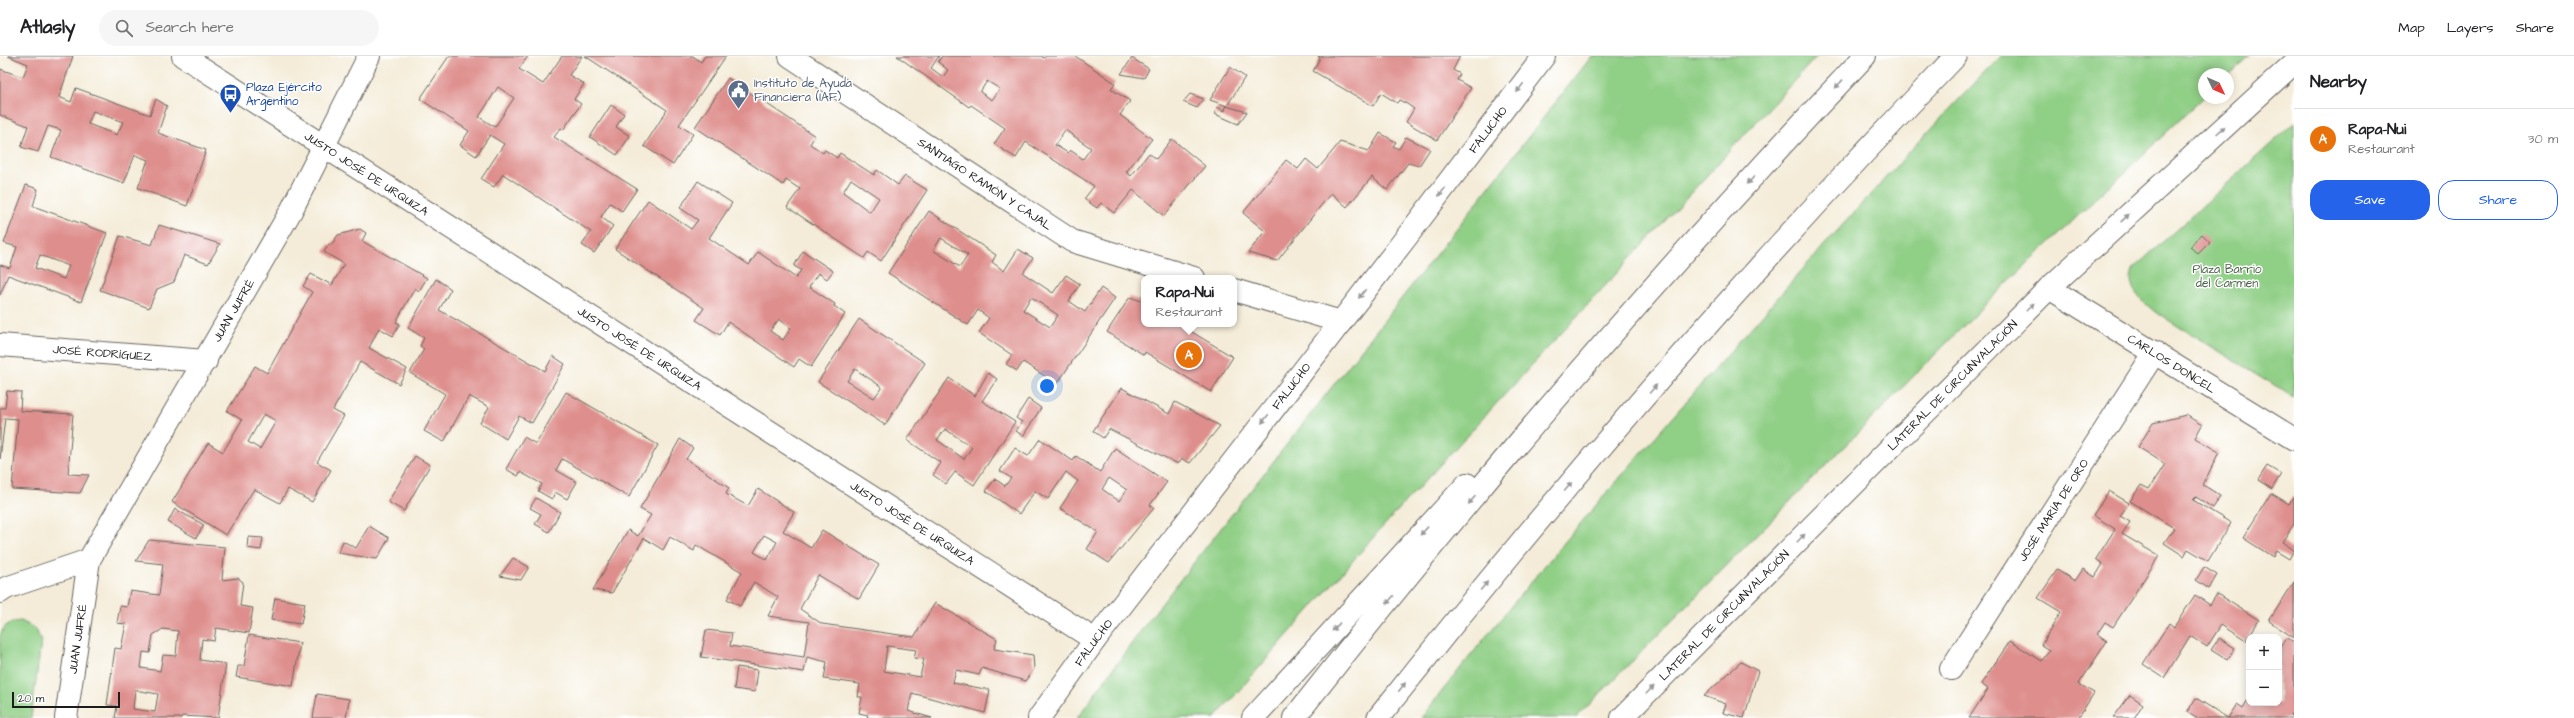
<!DOCTYPE html>
<meta charset="utf-8">
<style>
body{margin:0;font-family:"Architects Daughter",sans-serif;background:#f6f6f6;color:#202124}
.controls{position:absolute;right:12px;bottom:12px;display:grid;overflow:hidden;border-radius:8px;box-shadow:0 2px 10px #0003}
.controls button{width:36px;height:36px;display:grid;place-items:center;padding:0;border:0;border-bottom:1px solid #e0e0e0;background:#fff;color:#202124;font:20px sans-serif}
.compass{position:absolute;left:2198px;top:12px;width:36px;height:36px;border-radius:50%;background:#fff;box-shadow:0 2px 10px #0003;rotate:134deg}
.scale{position:absolute;left:12px;bottom:10px;width:108px;box-sizing:border-box;padding-left:4px;border:2px solid #1c1c1c;border-top:0;font-size:11px;line-height:14px;white-space:nowrap;color:#1c1c1c;-webkit-text-stroke:3px #fff;paint-order:stroke}
.you{position:absolute;left:1047px;top:330px;width:14px;height:14px;margin:-10px;border:3px solid #fff;border-radius:50%;background:#1a73e8;box-shadow:0 0 0 6px #1a73e833}
.badge{display:grid;place-items:center;width:26px;height:26px;border-radius:50%;background:#2563eb;color:#fff;font-size:13px;font-weight:700}
.pin{position:absolute;translate:-50% -50%;border:2px solid #fff;box-shadow:0 1px 4px #0006}
.popup{position:absolute;left:1141px;top:219px;width:96px;height:52px;box-sizing:border-box;display:grid;place-content:center;border-radius:8px;background:#fff;filter:drop-shadow(0 1px 3px #0005);font-size:13px;white-space:nowrap;color:#757577}
.popup b{font-size:15px;color:#202124}
.popup::after{content:'';position:absolute;left:50%;top:100%;margin-left:-8px;border:8px solid transparent;border-top-color:#fff}
.list{margin:0;padding:0;list-style:none}
h2{display:flex;justify-content:space-between;align-items:center;height:52px;margin:0;padding:0 16px;font-size:17px}
h2 small{font-size:13px;font-weight:400;color:#757577}
.list li{display:grid;grid-template-columns:26px 1fr auto;gap:12px;align-items:center;box-sizing:border-box;height:60px;padding:0 16px;border-top:1px solid #e0e0e0}
.list b{display:block;font-size:15px;white-space:nowrap}
.list p{margin:0;font-size:13px;white-space:nowrap;color:#757577}
.list em{font-size:13px;font-style:normal;color:#757577}
.actions{display:flex;gap:8px;padding:12px 16px}
.actions a{flex:1;padding:9px 0;border:1px solid #2563eb;border-radius:16px;text-align:center;font-size:14px;color:#2563eb}
.actions .main{background:#2563eb;color:#fff}
.icon{flex:none;width:22px;height:22px;fill:none;stroke:currentColor;stroke-width:2;stroke-linecap:round;stroke-linejoin:round}
.map{position:relative;flex:none;width:2294px;height:662px;overflow:hidden}
header{display:flex;align-items:center;gap:24px;box-sizing:border-box;height:56px;padding:0 20px;background:#fff;border-bottom:1px solid #e0e0e0}
header strong{font-size:19px}
nav{display:flex;gap:22px;margin-inline-start:auto;font-size:14px}
.search{width:280px;height:36px;background:#f6f6f6;display:flex;align-items:center;gap:10px;box-sizing:border-box;padding:0 14px;border-radius:22px;color:#757577;font-size:15px}
main{display:flex}
aside{flex:1;background:#fff}
.map>svg:first-child{display:block}
.green{fill:#90cf86;stroke:#567651}
.building{fill:#de8f8d;fill-rule:evenodd}
.lines{fill:none;stroke-linecap:round;stroke-linejoin:round}
.minor-casing{stroke:#68655e;stroke-width:24}
.tertiary-casing{stroke:#68655e;stroke-width:24}
.motorway-casing{stroke:#68655e;stroke-width:24}
.minor{stroke:#fff;stroke-width:22}
.tertiary{stroke:#fff;stroke-width:22}
.motorway{stroke:#fff;stroke-width:22}
.oneway{fill:#999}
.labels{text-anchor:middle;stroke-width:3;stroke-linejoin:round;paint-order:stroke}
.service-label{font-size:12px;fill:#4e5e75;stroke:#fff;text-anchor:start}
.transit-label{font-size:12px;fill:#164399;stroke:#fff;text-anchor:start}
.street-label{font-size:12px;fill:#1c1c1c;stroke:#fff}
.park-label{font-size:12px;fill:#4a6446;stroke:#fff}
</style>
<header>
<strong>Atlasly</strong>
<div class="search"><svg class="icon" aria-label="search" viewBox="0 0 24 24"><circle cx="10" cy="10" r="6"/><path d="M15 15l6 6"/></svg>Search here</div>
<nav><a>Map</a><a>Layers</a><a>Share</a></nav>
</header>
<main>
<div class="map">
<svg width="2294" height="662" viewBox="0 0 2294 662">
<rect width="100%" height="100%" fill="#fff"/>
<filter id="ink" filterUnits="userSpaceOnUse"><feTurbulence type="fractalNoise" baseFrequency=".025" numOctaves="2"/><feDisplacementMap in="SourceGraphic" scale="8" xChannelSelector="R" yChannelSelector="G"/><feConvolveMatrix kernelMatrix="1 2 1 2 8 2 1 2 1" color-interpolation-filters="sRGB"/></filter>
<filter id="wash" filterUnits="userSpaceOnUse"><feTurbulence type="fractalNoise" baseFrequency=".012" numOctaves="4" result="noise"/><feDisplacementMap in="SourceGraphic" scale="16" xChannelSelector="R" yChannelSelector="G"/><feGaussianBlur stdDeviation="0.9" result="paint"/><feColorMatrix in="noise" values="0 0 0 0 0 0 0 0 0 0 0 0 0 0 0 0 0 1.4 0 .05"/><feComposite in="paint" operator="in"/></filter>
<g filter="url(#wash)">
<rect width="100%" height="100%" fill="#f4ecd8"/>
<g class="green">
<polygon points="1592,0 1817,0 1378,476 1215,662 1077,662 1148,565"/>
<path d="M2001 0H2249L2228 19 2204 18V41L1992 241 1576 662H1421C1516 540 1618 423 1720 307 1812 202 1904 99 2001 0Z"/>
<path d="M2294 67V341L2155 256C2142 244 2124 232 2134 212Z"/>
<path d="M21 565 36 573 41 586 31 662H0V580C4 568 10 566 21 565Z"/>
</g>
<g id="blocks">
<g class="building">
<path d="M8 0H73L59 41 71 46 76 32 150 59 156 43 167 50 158 77 206 94 187 150 138 132 148 104 135 99 124 127 51 101 61 74 48 70 38 96 21 91 28 70 0 59V13L23 21 28 8ZM93 55 123 66 117 79 88 68Z"/>
<path d="M449 0H528L519 13 543 28 562 0H582L569 19 584 28 574 43 581 48 563 74 561 72 554 81 637 133 622 155 610 147 601 161 613 170 594 197 582 189 591 176 503 118 494 131 481 123 504 88 490 79 476 100 460 89 469 75 420 43ZM498 31 514 42 495 71 479 61Z"/>
<polygon points="585,0 693,0 701,6 705,0 726,0 679,69 693,78 673,109 644,90 667,54"/>
<path d="M897 0H939L931 12 943 21 948 14 938 6 942 0H1041L1044 2 1046 0H1075L1115 27 1111 33 1130 45 1120 59 1152 83 1126 116 1131 120 1149 97 1156 103 1172 83 1205 110 1164 160 1133 134 1114 157 1101 147 1097 152 1084 143 1094 130 1026 86 1016 102 994 88 1005 72 971 49 969 51ZM987 25 1000 33 992 44 980 36ZM1065 74 1091 92 1083 103 1070 94 1068 97 1055 89Z"/>
<polygon points="1318,0 1460,0 1453,14 1460,18 1457,24 1471,32 1437,84 1406,66 1414,53 1407,48 1399,44 1397,47 1381,37 1373,50 1313,15 1320,2"/>
<polygon points="1132,2 1149,13 1144,22 1121,18"/>
<polygon points="1230,11 1245,21 1227,50 1210,44"/>
<path d="M728 22 815 80 810 88 823 97 825 94 837 102 840 97 874 119 877 114 898 129 905 120 927 134 881 205 868 196 864 202 787 151 800 133 786 124 783 129 695 71ZM851 123 879 142 870 156 843 136Z"/>
<polygon points="1190,38 1204,43 1197,52 1183,46"/>
<polygon points="611,49 624,58 616,71 630,80 617,99 590,81"/>
<polygon points="1226,50 1247,56 1238,68 1215,58 1217,51 1225,55"/>
<polygon points="1380,77 1396,86 1393,90 1399,93 1406,81 1430,93 1419,110 1408,107 1387,134 1372,121 1347,151 1331,137 1277,205 1248,197 1265,175 1243,157 1286,104 1298,113 1306,103 1318,113 1340,86 1369,95"/>
<path d="M698 125 732 147 709 182 749 209 758 196 796 222 801 214 794 210 803 195 833 215 827 223 818 217 809 231 835 248 834 250 845 258 811 311 799 303 794 311 728 266 720 279 696 264 704 252 615 193 648 144 691 173 698 164 680 152ZM779 263 791 272 783 284 770 275Z"/>
<path d="M26 129 38 133 33 150 107 177 81 246 8 219 0 239V209L10 212 17 191 4 187ZM40 199 69 210 64 223 35 212Z"/>
<path d="M929 155 996 199 992 206 1004 215 1018 193 1033 202 1023 217 1053 237 1066 219 1080 228 1069 245 1085 256 1101 232 1115 242 1057 328 1023 306 1017 315 1006 308 1012 299 979 277 989 262 978 254 968 269 888 217ZM941 182 968 199 960 211 933 194ZM1031 241 1058 259 1050 271 1023 254Z"/>
<polygon points="159,169 220,188 208,208 184,199 174,226 157,233 149,252 100,234 120,180 152,189"/>
<path d="M360 173 366 177 362 185 427 222 419 235 415 232 396 266 400 268 393 280 379 272 369 292 407 313 399 328 360 306 333 354 344 360 317 406 331 414 312 446 288 433 280 447 254 433 226 479 172 446 208 387 223 396 242 364 227 355 255 310 267 317 312 236 303 230 311 218 332 229 344 208 324 196 329 188 331 189 338 179ZM264 358 276 365 260 393 248 386Z"/>
<polygon points="2202,178 2210,186 2198,198 2190,191"/>
<polygon points="436,223 451,233 439,254 545,315 553,300 565,308 532,367 519,360 506,383 480,367 489,351 469,340 444,386 424,375 445,338 410,317 424,293 420,290 424,282 408,272"/>
<polygon points="1130,241 1144,246 1144,268 1179,268 1233,301 1211,336 1145,296 1144,299 1107,276"/>
<path d="M859 263 925 307 885 369 818 326ZM855 313 882 331 874 342 847 325Z"/>
<path d="M988 317 997 323 982 345 1015 366 974 429 955 416 946 428 933 419 941 407 907 384 949 322 975 340ZM945 373 972 391 964 403 937 384Z"/>
<polygon points="1122,332 1169,358 1175,346 1220,370 1190,407 1182,403 1178,408 1109,373 1103,382 1093,375"/>
<polygon points="7,335 21,336 20,355 73,358 68,418 89,419 80,437 12,433 18,363 5,362 0,403 0,352 5,352"/>
<polygon points="566,336 658,389 629,441 562,403 556,414 577,426 567,443 555,436 552,443 538,435 542,428 520,416 518,420 506,413 524,381 536,388"/>
<polygon points="1028,343 1041,352 1023,380 1016,375 1022,366 1016,362"/>
<polygon points="2186,359 2202,369 2195,382 2219,396 2203,429 2221,440 2213,452 2196,441 2193,444 2231,467 2208,505 2188,493 2184,500 2164,487 2174,472 2130,445 2141,429 2149,433 2165,408 2138,391 2153,367"/>
<path d="M680 383 693 392 686 403 729 432 726 438 748 450 758 433 794 456 783 475 811 492 822 474 879 509 859 543 818 519 800 553 822 568 914 581 935 547 997 583 994 593 1033 599 1034 613 1025 625 982 612 979 619 956 614 953 627 990 634 985 657 912 637 908 655 932 662H867L868 659 859 657 862 641H858L860 628 824 623 827 606 807 601 804 616 701 601 706 574 732 577 730 590 804 601 809 566 768 560 778 541 754 526 740 550 727 543 742 516 696 489 694 495 670 481 663 494 644 482 612 537 593 534 628 474 638 480 651 459 640 453ZM764 479 777 486 767 504 754 496ZM887 590 916 594 914 602 924 603 920 621 884 615Z"/>
<path d="M1040 383 1073 405 1076 400 1100 416 1115 392 1167 426 1150 449 1154 452 1109 507 1087 493 1098 476 1060 452 1078 425 1066 416 1048 443 1035 435 1019 458 986 435 995 423 1005 430 1011 422 1000 415 1015 392 1028 400ZM1109 422 1127 434 1119 445 1102 433Z"/>
<polygon points="415,400 430,409 404,455 388,446"/>
<polygon points="2267,410 2281,418 2272,433 2258,424"/>
<polygon points="2109,435 2129,447 2120,460 2130,466 2122,478 2159,500 2113,571 2105,566 2097,578 2107,585 2079,628 2094,637 2078,662 1969,662 1988,633 1981,628 2010,585 2042,605 2049,594 2041,589 2061,556 2038,542 2057,514 2075,525 2083,513 2095,521 2103,508 2096,503 2115,473 2093,459"/>
<polygon points="2271,437 2289,448 2294,440 2294,468 2282,486 2294,494 2289,503 2276,495 2273,501 2243,482"/>
<polygon points="536,442 560,456 549,476 535,468 541,458 530,452"/>
<polygon points="175,453 204,469 196,482 168,466"/>
<polygon points="369,470 389,482 377,503 338,497 343,485 356,492"/>
<polygon points="248,481 263,482 261,494 247,492"/>
<path d="M149 484 225 491 222 524 238 522 243 526 240 550 253 552 249 577 216 572 214 585 202 583 200 604 226 608 218 662 182 660 181 662H115L117 650 107 649 115 592 121 593 126 568 117 567 120 550 127 551 130 535 159 539 163 508 136 505ZM163 573 178 575 176 600 163 599 160 615 141 612 143 596 150 597 153 579ZM135 634 158 638 155 656 133 653Z"/>
<polygon points="513,502 529,511 521,524 500,520"/>
<polygon points="2204,511 2217,519 2209,533 2196,524"/>
<polygon points="2294,526 2294,582 2269,565"/>
<polygon points="2217,538 2259,564 2246,585 2221,569 2207,591 2190,580 2164,622 2143,608 2169,567 2174,571 2195,539 2210,549"/>
<polygon points="275,542 305,547 301,568 271,564"/>
<polygon points="249,579 300,587 293,630 236,621 238,610 244,610"/>
<polygon points="2219,582 2235,592 2227,604 2211,594"/>
<polygon points="2287,582 2294,586 2294,652 2290,658 2294,662 2228,662 2237,648 2243,652 2249,642 2249,647 2279,647 2279,594"/>
<polygon points="1741,606 1758,615 1744,662 1723,657 1726,648 1704,640"/>
<polygon points="737,611 758,614 755,636 734,633"/>
<polygon points="317,638 349,643 346,662 313,662"/>
<polygon points="2130,639 2143,648 2134,662 2113,662"/>
<polygon points="2196,642 2223,659 2228,662 2196,662 2187,656"/>
</g>
</g>
</g>
<g filter="url(#ink)">
<use href="#blocks" fill-opacity="0" stroke="#68655e" stroke-width="1"/>
<g class="lines">
<defs>
<g id="minor">
<path id="s1" d="M183 0 1095 584"/>
<path id="s2" d="M790 0 1072 185 1194 222"/>
<path id="s3" d="M2049 232 2294 383"/>
<polyline points="1234,234 1341,266"/>
<path id="s4" d="M0 289 206 305"/>
<polyline points="0,536 6,532 89,504"/>
<path id="s5" d="M1951 613 2155 296"/>
<path id="s6" d="M66 662 89 504 291 155 369 0"/>
</g>
<g id="tertiary">
<path id="s7" d="M1039 662 1095 584 1405 183 1544 0"/>
<path id="s8" d="M1622 662 2049 232 2294 7"/>
</g>
<g id="motorway">
<polyline points="1253,662 1467,428"/>
<path d="M1294 662C1474 433 1665 211 1865 0"/>
<path d="M1378 662C1560 432 1753 211 1956 0"/>
</g>
</defs>
<use href="#minor" class="minor-casing"/>
<use href="#tertiary" class="tertiary-casing"/>
<use href="#motorway" class="motorway-casing"/>
<use href="#minor" class="minor"/>
<use href="#tertiary" class="tertiary"/>
<use href="#motorway" class="motorway"/>
</g>
<defs><path id="oneway-solid" d="M-6-.8H1V-3.2L6.5 0L1 3.2V.8H-6Z"/></defs>
<g class="oneway">
<use href="#oneway-solid" transform="translate(1839 28) rotate(133)"/>
<use href="#oneway-solid" transform="translate(1520 32) rotate(127)"/>
<use href="#oneway-solid" transform="translate(2221 74) rotate(-42)"/>
<use href="#oneway-solid" transform="translate(1751 124) rotate(132)"/>
<use href="#oneway-solid" transform="translate(1442 136) rotate(128)"/>
<use href="#oneway-solid" transform="translate(2125 162) rotate(-43)"/>
<use href="#oneway-solid" transform="translate(1362 238) rotate(128)"/>
<use href="#oneway-solid" transform="translate(2030 251) rotate(-45)"/>
<use href="#oneway-solid" transform="translate(1653 333) rotate(-49)"/>
<use href="#oneway-solid" transform="translate(1265 363) rotate(128)"/>
<use href="#oneway-solid" transform="translate(1568 431) rotate(-49)"/>
<use href="#oneway-solid" transform="translate(1472 444) rotate(130)"/>
<use href="#oneway-solid" transform="translate(1424 475) rotate(133)"/>
<use href="#oneway-solid" transform="translate(1801 482) rotate(-45)"/>
<use href="#oneway-solid" transform="translate(1484 530) rotate(-50)"/>
<use href="#oneway-solid" transform="translate(1390 544) rotate(130)"/>
<use href="#oneway-solid" transform="translate(1336 571) rotate(133)"/>
<use href="#oneway-solid" transform="translate(1402 631) rotate(-52)"/>
<use href="#oneway-solid" transform="translate(1650 634) rotate(-45)"/>
</g>
</g>
<defs>
<symbol id="civic-pin" viewBox="-11 -11 22 30"><path d="M0 17L-7.5 6A9.5 9.5 0 1 1 7.5 6Z" fill="#5c6f8a" stroke="#fff"/><path d="M-.6-6.5H3V-4.5H.6V-3L4-1V1h2V6H-6V1h2V-1L-.6-3ZM-1.2 2.5V6h2.4V2.5Z" fill="#fff"/></symbol>
<symbol id="bus-pin" viewBox="-11 -11 22 30"><path d="M0 17L-7.5 6A9.5 9.5 0 1 1 7.5 6Z" fill="#1a4fb4" stroke="#fff"/><path d="M-5-6H5V4H4V6H2V4H-2V6H-4V4H-5ZM-3.5-4V0h7V-4ZM-3.5 1.2v1.5H-2V1.2ZM2 1.2v1.5H3.5V1.2Z" fill="#fff"/></symbol>
</defs>
<g fill-rule="evenodd">
<use href="#civic-pin" x="726" y="22" width="25" height="34"/>
<use href="#bus-pin" x="218" y="26" width="25" height="34"/>
</g>
<g class="labels">
<g class="service-label">
<text x="754" y="31">Instituto de Ayuda<tspan x="754" dy="14">Financiera (IAF)</tspan></text>
</g>
<g class="transit-label">
<text x="246" y="35">Plaza Ejército<tspan x="246" dy="14">Argentino</tspan></text>
</g>
<g class="street-label">
<text dy="4" stroke="none"><textPath href="#s7" startOffset="740">FALUCHO</textPath></text>
<text dy="4" stroke="none"><textPath href="#s1" startOffset="218">JUSTO JOSÉ DE URQUIZA</textPath></text>
<text dy="4" stroke="none"><textPath href="#s2" startOffset="233">SANTIAGO RAMÓN Y CAJAL</textPath></text>
<text dy="4" stroke="none"><textPath href="#s6" startOffset="448">JUAN JUFRÉ</textPath></text>
<text dy="4" stroke="none"><textPath href="#s1" startOffset="542">JUSTO JOSÉ DE URQUIZA</textPath></text>
<text dy="4" stroke="none"><textPath href="#s4" startOffset="103">JOSÉ RODRÍGUEZ</textPath></text>
<text dy="4" stroke="none"><textPath href="#s3" startOffset="144">CARLOS DONCEL</textPath></text>
<text dy="4" stroke="none"><textPath href="#s8" startOffset="469">LATERAL DE CIRCUNVALACIÓN</textPath></text>
<text dy="4" stroke="none"><textPath href="#s7" startOffset="417">FALUCHO</textPath></text>
<text dy="4" stroke="none"><textPath href="#s5" startOffset="189">JOSÉ MARÍA DE ORO</textPath></text>
<text dy="4" stroke="none"><textPath href="#s1" startOffset="866">JUSTO JOSÉ DE URQUIZA</textPath></text>
<text dy="4" stroke="none"><textPath href="#s8" startOffset="145">LATERAL DE CIRCUNVALACIÓN</textPath></text>
<text dy="4" stroke="none"><textPath href="#s6" startOffset="80">JUAN JUFRÉ</textPath></text>
<text dy="4" stroke="none"><textPath href="#s7" startOffset="93">FALUCHO</textPath></text>
</g>
<g class="park-label">
<text x="2227" y="217">Plaza Barrio<tspan x="2227" dy="14">del Carmen</tspan></text>
</g>
</g>
</svg>
<div class="controls">
<button>+</button>
<button>−</button>
</div>
<svg class="compass" viewBox="-18 -18 36 36"><path d="M0-13l5 13h-10z" fill="#e53935"/><path d="M0 13l5-13h-10z" fill="#757577"/></svg>
<div class="scale">20 m</div>
<div class="you"></div>
<div class="pin badge" style="left:1189px;top:299px;background:#e8710a">A</div>
<div class="popup"><b>Rapa-Nui</b>Restaurant</div>
</div>
<aside>
<h2>Nearby<small></small></h2>
<ul class="list">
<li><span class="badge" style="background:#e8710a">A</span><div><b>Rapa-Nui</b><p>Restaurant</p></div><em>30 m</em></li>
</ul>
<div class="actions"><a class="main">Save</a><a>Share</a></div>
</aside>
</main>
